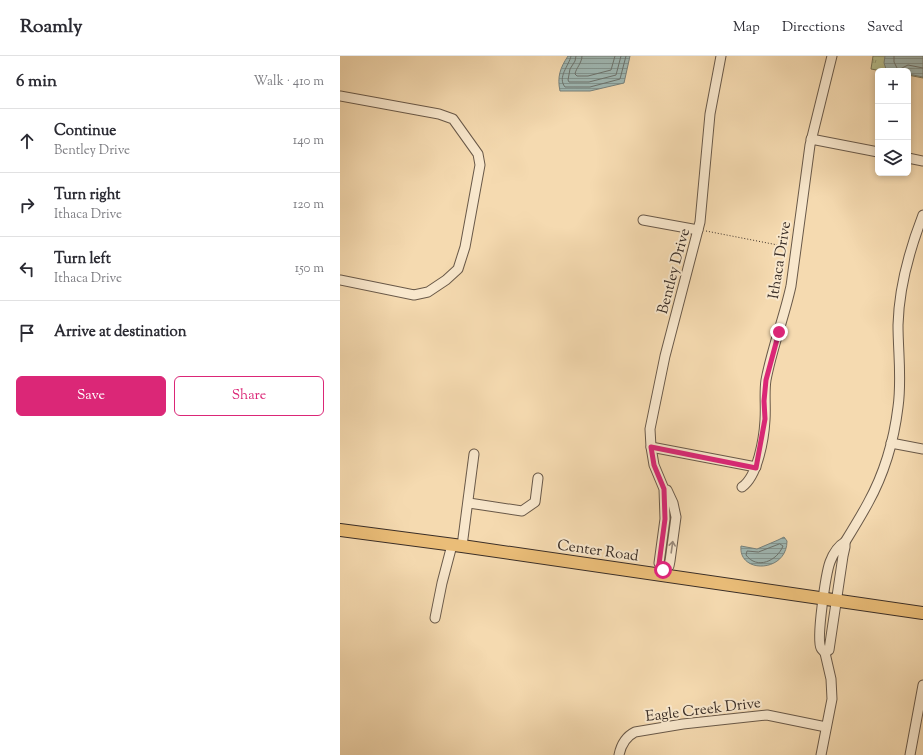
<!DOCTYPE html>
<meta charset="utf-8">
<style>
body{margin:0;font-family:"Sorts Mill Goudy",serif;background:#f2f2f3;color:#2b2b33}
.controls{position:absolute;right:12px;top:12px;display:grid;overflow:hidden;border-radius:6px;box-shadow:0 2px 6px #0003}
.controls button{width:36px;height:36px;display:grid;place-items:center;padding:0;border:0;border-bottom:1px solid #e1e1e2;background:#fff;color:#2b2b33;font:20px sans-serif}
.stop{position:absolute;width:12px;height:12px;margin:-9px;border:3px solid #db2777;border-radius:50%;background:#fff}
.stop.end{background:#db2777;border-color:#fff;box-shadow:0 1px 4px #0008}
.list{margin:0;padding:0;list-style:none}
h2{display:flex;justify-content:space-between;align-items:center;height:52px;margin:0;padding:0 16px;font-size:17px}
h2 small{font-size:13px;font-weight:400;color:#7c7c81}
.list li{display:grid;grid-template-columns:26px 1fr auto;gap:12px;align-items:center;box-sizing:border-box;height:64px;padding:0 16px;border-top:1px solid #e1e1e2}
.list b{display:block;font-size:15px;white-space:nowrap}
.list p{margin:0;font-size:13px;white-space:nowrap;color:#7c7c81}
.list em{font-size:13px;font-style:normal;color:#7c7c81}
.actions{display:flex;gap:8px;padding:12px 16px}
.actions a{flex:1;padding:9px 0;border:1px solid #db2777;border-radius:6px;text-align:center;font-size:14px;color:#db2777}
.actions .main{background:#db2777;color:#fff}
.icon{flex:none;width:22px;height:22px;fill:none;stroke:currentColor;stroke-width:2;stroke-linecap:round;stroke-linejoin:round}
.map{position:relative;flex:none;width:583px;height:699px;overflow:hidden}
header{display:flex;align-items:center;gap:24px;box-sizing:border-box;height:56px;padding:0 20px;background:#fff;border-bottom:1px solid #e1e1e2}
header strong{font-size:19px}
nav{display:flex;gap:22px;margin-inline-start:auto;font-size:14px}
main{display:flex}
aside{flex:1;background:#fff}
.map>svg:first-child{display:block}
.grass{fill:url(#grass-tufts);stroke:#78775a}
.water{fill:url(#water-rules);stroke:#77817c}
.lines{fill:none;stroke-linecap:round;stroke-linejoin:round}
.shore{stroke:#6c736e;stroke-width:1}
.minor-casing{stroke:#695949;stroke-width:11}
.major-casing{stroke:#3a2e27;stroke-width:14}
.path{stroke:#3a2e27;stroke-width:1;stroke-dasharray:1 2;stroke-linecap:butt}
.minor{stroke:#f8e7cc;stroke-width:9}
.major{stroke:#eabd78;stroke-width:12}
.oneway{stroke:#998a7a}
.route{stroke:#db2777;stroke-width:5}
.labels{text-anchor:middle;stroke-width:4;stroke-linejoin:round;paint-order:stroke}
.street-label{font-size:15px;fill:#3a2e27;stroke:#f8e7cc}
</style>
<header>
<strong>Roamly</strong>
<nav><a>Map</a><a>Directions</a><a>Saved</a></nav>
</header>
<main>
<aside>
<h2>6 min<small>Walk · 410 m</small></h2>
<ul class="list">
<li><svg class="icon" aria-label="ahead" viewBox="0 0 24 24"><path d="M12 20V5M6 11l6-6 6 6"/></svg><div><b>Continue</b><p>Bentley Drive</p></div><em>140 m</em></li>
<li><svg class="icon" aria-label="right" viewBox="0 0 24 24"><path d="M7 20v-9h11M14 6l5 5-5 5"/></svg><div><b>Turn right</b><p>Ithaca Drive</p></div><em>120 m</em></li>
<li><svg class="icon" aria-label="left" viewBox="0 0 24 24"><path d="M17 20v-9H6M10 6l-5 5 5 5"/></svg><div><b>Turn left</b><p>Ithaca Drive</p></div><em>150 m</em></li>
<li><svg class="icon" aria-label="arrive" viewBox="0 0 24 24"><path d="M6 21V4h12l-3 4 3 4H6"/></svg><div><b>Arrive at destination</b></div></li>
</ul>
<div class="actions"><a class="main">Save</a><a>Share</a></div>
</aside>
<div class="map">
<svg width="583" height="699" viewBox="0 0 583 699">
<defs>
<pattern id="grass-tufts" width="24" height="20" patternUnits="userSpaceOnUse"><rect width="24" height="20" fill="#b7c08e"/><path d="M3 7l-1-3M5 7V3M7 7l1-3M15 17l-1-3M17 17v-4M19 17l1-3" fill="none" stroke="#969c74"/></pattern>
<pattern id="water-rules" width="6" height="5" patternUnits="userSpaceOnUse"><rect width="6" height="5" fill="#9fb8b4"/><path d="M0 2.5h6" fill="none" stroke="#839692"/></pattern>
</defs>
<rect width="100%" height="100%" fill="#f5dab0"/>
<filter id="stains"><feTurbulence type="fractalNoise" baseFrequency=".005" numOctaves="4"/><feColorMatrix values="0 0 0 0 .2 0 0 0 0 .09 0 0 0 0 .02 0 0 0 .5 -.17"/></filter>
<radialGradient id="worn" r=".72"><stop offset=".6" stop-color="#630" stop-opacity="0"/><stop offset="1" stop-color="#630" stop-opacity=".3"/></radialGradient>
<polygon class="grass" points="533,0 583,0 583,22 568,19 568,15 542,15 531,13"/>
<g class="water">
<path d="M228 0H290L284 27 250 35H220C217 21 220 12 228 0Z"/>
<polygon points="545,0 583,0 583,21 568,18 568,15 553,15 546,13 544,7"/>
<path d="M444 481 447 485C447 517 398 518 401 490L417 493 438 484Z"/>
</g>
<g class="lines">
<g class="shore">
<path d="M231 0C229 10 217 21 225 31H250L280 23 286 0"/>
<polyline points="236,0 235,5 230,13 228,24 229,26 249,26 276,19 281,0"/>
<path d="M242 0C242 7 236 12 235 18L237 20H248L271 14 275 0"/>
<polyline points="554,0 554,6 558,14 568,9 583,12"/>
<path d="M440 488 443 490C437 505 417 514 406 499L407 495 418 496Z"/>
</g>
<defs>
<g id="minor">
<polyline points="0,40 99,58 113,63 138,98 140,109 125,191 118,213 106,224 88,236 74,239 0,224"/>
<polyline points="471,83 538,96"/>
<polyline points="568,102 583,105"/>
<polyline points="303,164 358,174"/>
<polyline points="551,387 583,393"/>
<polyline points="311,391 416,411"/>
<path d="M402 431C418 420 424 382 425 364 426 350 424 337 426 324 432 292 444 262 451 230L470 89 492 0"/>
<polyline points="324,433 327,434 333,447 336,461 330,505 329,510 323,514 319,507 325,463 324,433 314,409 311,391 310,373 325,300 360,166 370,58 381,0"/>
<polyline points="129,447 182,455 195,446 198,422"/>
<path d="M505 486C513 473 521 460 528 447 544 418 554 384 558 351 562 323 558 296 558 269 559 231 569 195 583 159"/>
<path d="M505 486V491L503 500 489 594 485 597C484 595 482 594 481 592 476 583 486 517 490 506 493 498 498 490 505 486Z"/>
<polyline points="122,490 134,398"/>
<polyline points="95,562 102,527 112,489"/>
<path d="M279 699C281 689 285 681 295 676L343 668 427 659 486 671"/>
<polyline points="481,699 492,643 491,623 485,597"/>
<polyline points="570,699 583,629"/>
</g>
<polyline id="major" points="0,474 122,490 583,557"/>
</defs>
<use href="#minor" class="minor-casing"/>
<use href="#major" class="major-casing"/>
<polyline class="path" points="366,175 448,191"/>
<use href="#minor" class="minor"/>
<use href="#major" class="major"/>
</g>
<defs><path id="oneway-shaft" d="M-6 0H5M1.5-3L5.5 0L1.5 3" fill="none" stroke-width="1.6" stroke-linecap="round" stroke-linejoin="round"/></defs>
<use class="oneway" href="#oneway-shaft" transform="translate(332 491) rotate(-82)"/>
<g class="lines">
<polyline class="route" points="323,514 319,508 325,463 324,433 314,409 311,391 416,412 425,363 424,345 426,324 439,276"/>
</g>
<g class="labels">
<g class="street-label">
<text transform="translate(439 204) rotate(-81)" y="5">Ithaca Drive</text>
<text transform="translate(333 215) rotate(-75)" y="5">Bentley Drive</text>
<text transform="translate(258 494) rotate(8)" y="5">Center Road</text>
<text transform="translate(363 653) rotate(-7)" y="5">Eagle Creek Drive</text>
</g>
</g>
<rect width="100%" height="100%" filter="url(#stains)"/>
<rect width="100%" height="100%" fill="url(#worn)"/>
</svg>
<div class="controls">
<button>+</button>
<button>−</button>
<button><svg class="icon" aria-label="layers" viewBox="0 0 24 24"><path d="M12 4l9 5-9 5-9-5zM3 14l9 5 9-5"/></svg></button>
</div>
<div class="stop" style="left:323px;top:514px"></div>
<div class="stop end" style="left:439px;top:276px"></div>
</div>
</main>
